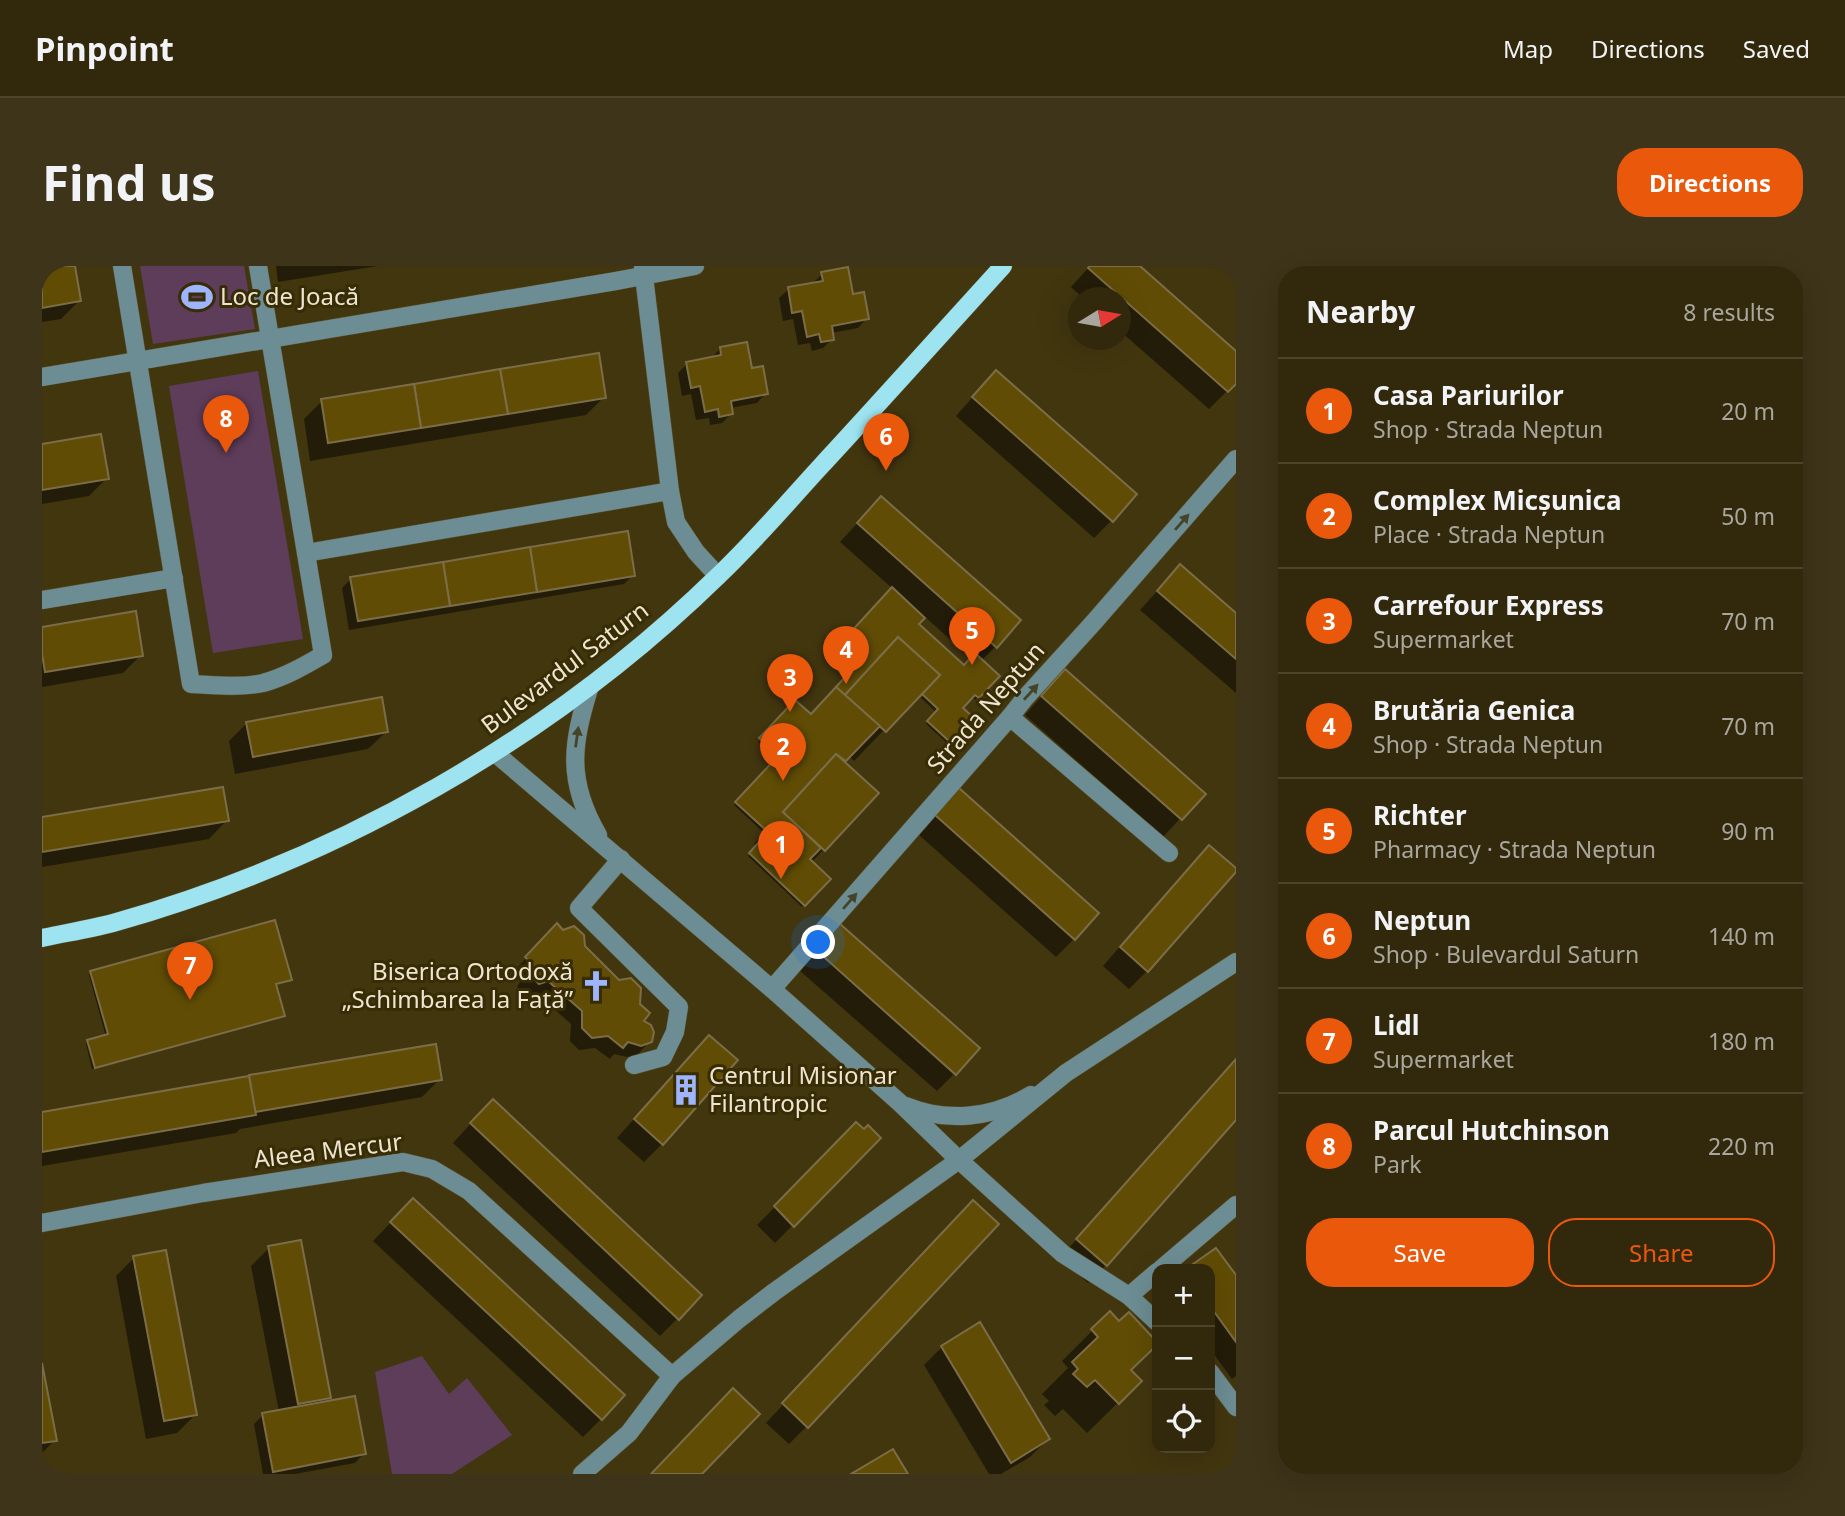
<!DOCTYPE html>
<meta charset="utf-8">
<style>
body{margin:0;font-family:"Noto Sans",sans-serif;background:#3d3419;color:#f1f3f6}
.controls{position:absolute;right:21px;bottom:21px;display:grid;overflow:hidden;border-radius:14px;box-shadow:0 7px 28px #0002}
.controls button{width:63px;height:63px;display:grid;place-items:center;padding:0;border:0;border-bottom:2px solid #4d442c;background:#32280b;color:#f1f3f6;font:35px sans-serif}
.compass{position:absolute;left:1026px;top:21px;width:63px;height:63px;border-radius:50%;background:#32280b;box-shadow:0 7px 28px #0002;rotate:79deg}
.you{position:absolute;left:777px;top:677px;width:24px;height:24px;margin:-18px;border:5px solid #fff;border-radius:50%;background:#1a73e8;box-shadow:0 0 0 10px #1a73e833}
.badge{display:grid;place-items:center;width:46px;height:46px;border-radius:50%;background:#ea580c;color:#fff;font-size:23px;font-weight:700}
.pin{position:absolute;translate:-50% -58px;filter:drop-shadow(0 2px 4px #0008)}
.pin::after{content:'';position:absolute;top:37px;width:24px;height:21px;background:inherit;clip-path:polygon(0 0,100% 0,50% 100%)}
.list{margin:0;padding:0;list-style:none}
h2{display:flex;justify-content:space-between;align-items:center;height:91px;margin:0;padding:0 28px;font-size:30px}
h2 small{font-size:23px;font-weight:400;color:#a8a69d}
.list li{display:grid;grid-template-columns:46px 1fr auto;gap:21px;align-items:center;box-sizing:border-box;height:105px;padding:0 28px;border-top:2px solid #4d442c}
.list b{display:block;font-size:26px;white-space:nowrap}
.list p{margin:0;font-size:23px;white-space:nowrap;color:#a8a69d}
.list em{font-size:23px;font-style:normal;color:#a8a69d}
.actions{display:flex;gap:14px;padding:21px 28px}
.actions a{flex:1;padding:16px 0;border:2px solid #ea580c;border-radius:28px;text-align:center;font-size:24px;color:#ea580c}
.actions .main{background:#ea580c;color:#fff}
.icon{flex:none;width:38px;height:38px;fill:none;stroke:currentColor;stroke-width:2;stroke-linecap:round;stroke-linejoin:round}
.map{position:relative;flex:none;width:1194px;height:1208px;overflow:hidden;border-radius:28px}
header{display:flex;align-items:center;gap:42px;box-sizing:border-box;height:98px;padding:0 35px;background:#32280b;border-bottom:2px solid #4d442c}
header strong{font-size:33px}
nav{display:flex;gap:38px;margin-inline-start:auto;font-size:24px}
.intro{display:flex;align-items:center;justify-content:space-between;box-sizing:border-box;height:168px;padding:0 42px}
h1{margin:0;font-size:49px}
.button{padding:18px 32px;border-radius:28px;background:#ea580c;color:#fff;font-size:24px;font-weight:700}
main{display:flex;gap:42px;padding:0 42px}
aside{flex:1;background:#32280b;border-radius:28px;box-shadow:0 7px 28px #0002}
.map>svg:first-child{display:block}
.green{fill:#5e3d5a}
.shadow{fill:#0007;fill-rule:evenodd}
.building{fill:#604c05;stroke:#7b6d47;stroke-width:2}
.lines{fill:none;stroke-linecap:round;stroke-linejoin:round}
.minor-casing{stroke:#5d522e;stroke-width:19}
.major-casing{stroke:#5d522e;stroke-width:19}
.minor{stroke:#6c8d93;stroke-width:18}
.major{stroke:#9de3f0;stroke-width:18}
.oneway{fill:#454428}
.labels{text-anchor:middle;stroke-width:6;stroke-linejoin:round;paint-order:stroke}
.poi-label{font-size:24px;fill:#ede5d1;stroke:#382c04;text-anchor:start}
.street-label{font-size:24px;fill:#ede5d1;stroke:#382c04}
</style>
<header>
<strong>Pinpoint</strong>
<nav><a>Map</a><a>Directions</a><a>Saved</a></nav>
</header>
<div class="intro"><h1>Find us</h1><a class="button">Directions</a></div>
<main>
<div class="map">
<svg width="1194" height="1208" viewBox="0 0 1194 1208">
<rect width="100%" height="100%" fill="#42360f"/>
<g class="green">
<polygon points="98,0 202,0 213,63 111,78"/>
<polygon points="216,105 261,373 171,387 127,120"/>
<polygon points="380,1090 407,1128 425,1112 470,1169 410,1208 350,1208 333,1106"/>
</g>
<g class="shadow">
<polygon points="0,0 31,0 37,35 19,53 0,56"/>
<polygon points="234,0 336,0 236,16"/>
<polygon points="1048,0 1095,0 1185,125 1167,143 1078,65 1078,32 1041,32 1029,21"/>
<polygon points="780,8 810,30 825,52 816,62 789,67 790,73 781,82 770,85 768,77 756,79 751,53 741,55 737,32 747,23 771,17"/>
<polygon points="679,82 709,104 724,127 715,137 688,142 689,148 680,157 668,159 667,152 654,154 649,128 640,130 636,107 645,98 669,92"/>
<polygon points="936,125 1070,254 1052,272 914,150"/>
<polygon points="562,131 544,149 268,195 262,153 280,135"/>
<polygon points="0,180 65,212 47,230 0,238"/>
<path d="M821 251 954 380 939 395 955 410 933 434 929 430 918 442 928 451 905 477 884 458 895 447 879 432 896 413 893 411 812 495 807 490 801 496 834 527 769 597 787 613 760 641 706 590 715 581 712 578 722 567 692 539 735 494 716 476 753 436 768 451 825 389 806 371 851 323 798 276ZM882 350 930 393 922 401 875 358Z"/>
<polygon points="1138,300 1194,349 1194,427 1098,344"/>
<polygon points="591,309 582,318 307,364 300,322 309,313"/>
<polygon points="0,363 99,389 81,407 0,421"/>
<polygon points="1005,424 1161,528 1121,571 983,449"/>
<polygon points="205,457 345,465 326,483 193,508 187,475"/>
<polygon points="899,543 1032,673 1014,691 876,568"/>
<polygon points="0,553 185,554 167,573 0,601"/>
<polygon points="1149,599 1194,604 1105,705 1087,723 1061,700"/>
<polygon points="515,660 542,681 599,755 608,775 596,788 585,791 572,788 568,793 553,782 537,784 528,775 529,758 493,726 484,729 475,721 480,712 472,705"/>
<polygon points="779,678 913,807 895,825 757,704"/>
<polygon points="49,706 248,714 245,716 233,719 241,750 239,752 50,803 44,778 46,775 64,771 47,709"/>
<polygon points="667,771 693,794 620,878 602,896 575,872 649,789"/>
<polygon points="392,780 398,813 380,831 198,863 194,867 0,900 0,848"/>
<polygon points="1194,793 1194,852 1064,999 1046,1017 1018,992"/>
<polygon points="433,853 636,1052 618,1070 411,877"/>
<polygon points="814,859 837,872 733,977 715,959"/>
<polygon points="353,952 559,1153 541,1171 331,975"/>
<polygon points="913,954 765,1160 747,1178 724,1157"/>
<polygon points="227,982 287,1132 281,1137 322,1187 313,1197 253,1208 221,1208 212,1158 221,1149 237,1146 209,1000"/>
<polygon points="1174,984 1194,1012 1194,1110 1190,1113 1168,1083 1168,1003 1147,1003"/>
<polygon points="92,992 153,1149 135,1167 104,1173 74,1010"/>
<polygon points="1067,1048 1077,1058 1087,1105 1098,1115 1045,1167 1021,1143 1013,1150 1002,1139 1007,1135 1000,1128 1026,1102 1020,1095"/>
<polygon points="900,1081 1006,1173 988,1191 959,1208 947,1208 882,1099"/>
<polygon points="0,1106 13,1174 0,1187"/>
</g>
<g class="building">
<polygon points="0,0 33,0 39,35 0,42"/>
<polygon points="1048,0 1098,0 1194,85 1194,118 1186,126 1046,2"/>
<polygon points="806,1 811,28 822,26 827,53 790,60 792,74 779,76 777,68 765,71 760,45 750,47 746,21 781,15 779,6"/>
<polygon points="705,76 710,102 721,100 726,128 689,135 691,148 677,151 676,143 663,146 658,120 649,122 644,96 679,89 678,81"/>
<polygon points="557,87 564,132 466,148 458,103"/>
<polygon points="458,103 466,148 379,162 372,118"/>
<polygon points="954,104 1095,228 1071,256 930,131"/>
<polygon points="372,118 379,162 286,177 279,133"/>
<polygon points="59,168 67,213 0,224 0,178"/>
<polygon points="839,230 979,354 955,382 815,257"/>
<polygon points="586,265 593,310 495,326 488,281"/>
<polygon points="488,281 495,326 408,340 401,296"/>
<polygon points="401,296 408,340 316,355 308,311"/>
<polygon points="1138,298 1194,347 1194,393 1115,325"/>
<polygon points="850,321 883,352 877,358 922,399 933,387 958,410 937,432 933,429 921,442 931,451 908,476 885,455 896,443 880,428 898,409 856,371 803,429 794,421 826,386 807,368"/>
<polygon points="94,345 101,390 3,406 0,388 0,361"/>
<polygon points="856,371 898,409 844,466 803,429"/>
<polygon points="1023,403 1164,528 1140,554 999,430"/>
<polygon points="794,421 838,460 804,495 794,488 741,546 779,582 768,593 789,613 763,640 707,587 726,566 693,536 736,490 717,472 753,434 769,448"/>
<polygon points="340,431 346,466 211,491 204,456"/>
<polygon points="794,488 837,527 783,585 741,546"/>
<polygon points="181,521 187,555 0,586 0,551"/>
<polygon points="917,522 1057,647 1033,674 893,549"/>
<polygon points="1167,579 1194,602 1194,606 1106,706 1078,681"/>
<polygon points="233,654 250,714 234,718 243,750 53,802 45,774 66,768 48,705"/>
<polygon points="515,657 521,664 532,660 542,669 543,680 577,714 589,712 599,722 598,738 608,747 602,755 609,759 612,766 610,776 599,780 586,776 581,782 566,770 550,772 540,762 540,745 506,715 497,718 486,707 491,699 483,691"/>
<polygon points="797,657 938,782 914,809 774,684"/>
<polygon points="667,769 696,794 621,879 592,853"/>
<polygon points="394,778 400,814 213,846 207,809"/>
<polygon points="1194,793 1194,854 1065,1000 1034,973"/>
<polygon points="207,810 214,849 0,886 0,846"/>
<polygon points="451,833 660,1029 637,1054 428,857"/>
<polygon points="814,856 822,863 826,859 839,872 752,961 732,940"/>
<polygon points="371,932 583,1129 560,1154 348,956"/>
<polygon points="931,934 957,958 766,1162 740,1137"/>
<polygon points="259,974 289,1132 256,1138 226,980"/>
<polygon points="1174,982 1194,1009 1194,1076 1168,1040 1168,1003 1144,1003"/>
<polygon points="124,984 155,1149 122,1155 91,990"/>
<polygon points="1068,1045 1077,1055 1087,1046 1115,1076 1115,1079 1089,1104 1100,1115 1077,1138 1053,1114 1045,1121 1031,1108 1036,1103 1030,1096 1056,1071 1049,1063"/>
<polygon points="938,1056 1008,1173 969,1197 899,1080"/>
<polygon points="0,1097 15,1175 0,1177"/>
<polygon points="691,1122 718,1148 660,1208 609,1208"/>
<polygon points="313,1130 324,1188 231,1206 220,1147"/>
<polygon points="851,1183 866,1208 809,1208"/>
</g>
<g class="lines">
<defs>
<g id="minor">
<path d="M80 0 149 418C173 419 198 422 221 417 243 411 262 400 281 389L216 0"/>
<polyline points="601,2 628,225 634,256 654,286 676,310"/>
<polyline points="0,111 574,15 653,0"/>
<polyline points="264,287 628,225"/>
<polyline points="0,334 132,312"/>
<path d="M548 420C530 477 524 514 556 569"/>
<polyline points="968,451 1127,587"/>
<polyline points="453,487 730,723 858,837 917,894 1021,988 1087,1030 1115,1056"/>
<polyline points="579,593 537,642 637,741 633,766 621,791 592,799"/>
<polyline points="730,723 968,451 983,432 1052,356 1194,193"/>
<path d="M864 840C905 857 951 852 989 829"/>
<polyline points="0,957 161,927 361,896 390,903 427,925 630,1110"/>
<polyline points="1119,1003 1194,939"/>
<polyline points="1087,1030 1115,1006"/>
<polyline points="1168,1106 1194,1141"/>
<polyline points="540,1208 587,1167 630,1110 697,1053 732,1026 917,894 1024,807 1194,696"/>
</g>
<path id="major" d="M0 672C23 667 48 663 71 657 295 594 509 473 676 310 712 276 745 237 779 200 840 134 900 67 961 0"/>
</defs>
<use href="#minor" class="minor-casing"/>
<use href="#major" class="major-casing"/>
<use href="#minor" class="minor"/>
<use href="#major" class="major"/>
</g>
<defs><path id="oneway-solid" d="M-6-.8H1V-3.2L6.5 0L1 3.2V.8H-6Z" transform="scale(1.75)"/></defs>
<g class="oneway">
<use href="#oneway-solid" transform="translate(1140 256) rotate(-49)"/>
<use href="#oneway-solid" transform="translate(989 426) rotate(-48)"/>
<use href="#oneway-solid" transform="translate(535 471) rotate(-82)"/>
<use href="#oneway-solid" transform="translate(808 635) rotate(-49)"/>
</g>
<defs>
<symbol id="stadium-bare" viewBox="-9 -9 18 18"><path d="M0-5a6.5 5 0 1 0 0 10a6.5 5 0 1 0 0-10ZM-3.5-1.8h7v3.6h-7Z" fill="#9eb4fd" stroke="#382c04" stroke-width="2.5" paint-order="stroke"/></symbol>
<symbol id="church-bare" viewBox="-9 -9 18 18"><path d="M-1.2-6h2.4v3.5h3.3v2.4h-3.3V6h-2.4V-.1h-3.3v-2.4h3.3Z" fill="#9eb4fd" stroke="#382c04" stroke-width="2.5" paint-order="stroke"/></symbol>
<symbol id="building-bare" viewBox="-9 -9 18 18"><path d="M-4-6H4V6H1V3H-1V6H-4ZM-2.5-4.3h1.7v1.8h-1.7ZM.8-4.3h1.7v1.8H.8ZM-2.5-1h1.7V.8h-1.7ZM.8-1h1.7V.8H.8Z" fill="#9eb4fd" stroke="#382c04" stroke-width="2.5" paint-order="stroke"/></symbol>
</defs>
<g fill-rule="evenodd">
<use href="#stadium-bare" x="133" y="9" width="44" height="44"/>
<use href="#church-bare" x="532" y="698" width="44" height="44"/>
<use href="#building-bare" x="622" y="802" width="44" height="44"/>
</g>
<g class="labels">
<g class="poi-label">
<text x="178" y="39">Loc de Joacă</text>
<text x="531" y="714" text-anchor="end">Biserica Ortodoxă<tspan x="531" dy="28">„Schimbarea la Față”</tspan></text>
<text x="667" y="818">Centrul Misionar<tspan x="667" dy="28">Filantropic</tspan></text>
</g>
<g class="street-label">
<text transform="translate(523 402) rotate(-37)" y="8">Bulevardul Saturn</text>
<text transform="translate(944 442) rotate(-49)" y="8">Strada Neptun</text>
<text transform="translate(286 885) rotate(-7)" y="8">Aleea Mercur</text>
</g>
</g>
</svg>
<div class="controls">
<button>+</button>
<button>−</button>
<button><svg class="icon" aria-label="locate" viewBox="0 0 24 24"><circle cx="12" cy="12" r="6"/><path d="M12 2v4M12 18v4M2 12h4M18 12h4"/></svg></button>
</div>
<svg class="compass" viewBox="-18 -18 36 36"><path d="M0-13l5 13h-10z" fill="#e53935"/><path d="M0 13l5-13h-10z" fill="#a8a69d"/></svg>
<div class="you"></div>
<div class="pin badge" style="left:739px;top:613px">1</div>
<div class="pin badge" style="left:741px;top:515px">2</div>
<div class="pin badge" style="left:748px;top:446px">3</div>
<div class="pin badge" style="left:804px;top:418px">4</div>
<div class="pin badge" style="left:930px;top:399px">5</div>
<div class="pin badge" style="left:844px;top:205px">6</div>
<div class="pin badge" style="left:148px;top:734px">7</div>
<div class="pin badge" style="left:184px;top:187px">8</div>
</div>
<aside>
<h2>Nearby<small>8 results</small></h2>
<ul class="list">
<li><span class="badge">1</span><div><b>Casa Pariurilor</b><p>Shop · Strada Neptun</p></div><em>20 m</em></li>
<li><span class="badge">2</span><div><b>Complex Micșunica</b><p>Place · Strada Neptun</p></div><em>50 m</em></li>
<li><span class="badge">3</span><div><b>Carrefour Express</b><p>Supermarket</p></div><em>70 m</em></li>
<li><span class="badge">4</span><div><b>Brutăria Genica</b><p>Shop · Strada Neptun</p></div><em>70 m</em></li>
<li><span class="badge">5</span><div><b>Richter</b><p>Pharmacy · Strada Neptun</p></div><em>90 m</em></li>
<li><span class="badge">6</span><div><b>Neptun</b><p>Shop · Bulevardul Saturn</p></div><em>140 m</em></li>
<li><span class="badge">7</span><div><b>Lidl</b><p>Supermarket</p></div><em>180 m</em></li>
<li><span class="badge">8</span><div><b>Parcul Hutchinson</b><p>Park</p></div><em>220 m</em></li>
</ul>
<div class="actions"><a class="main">Save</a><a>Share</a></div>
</aside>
</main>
